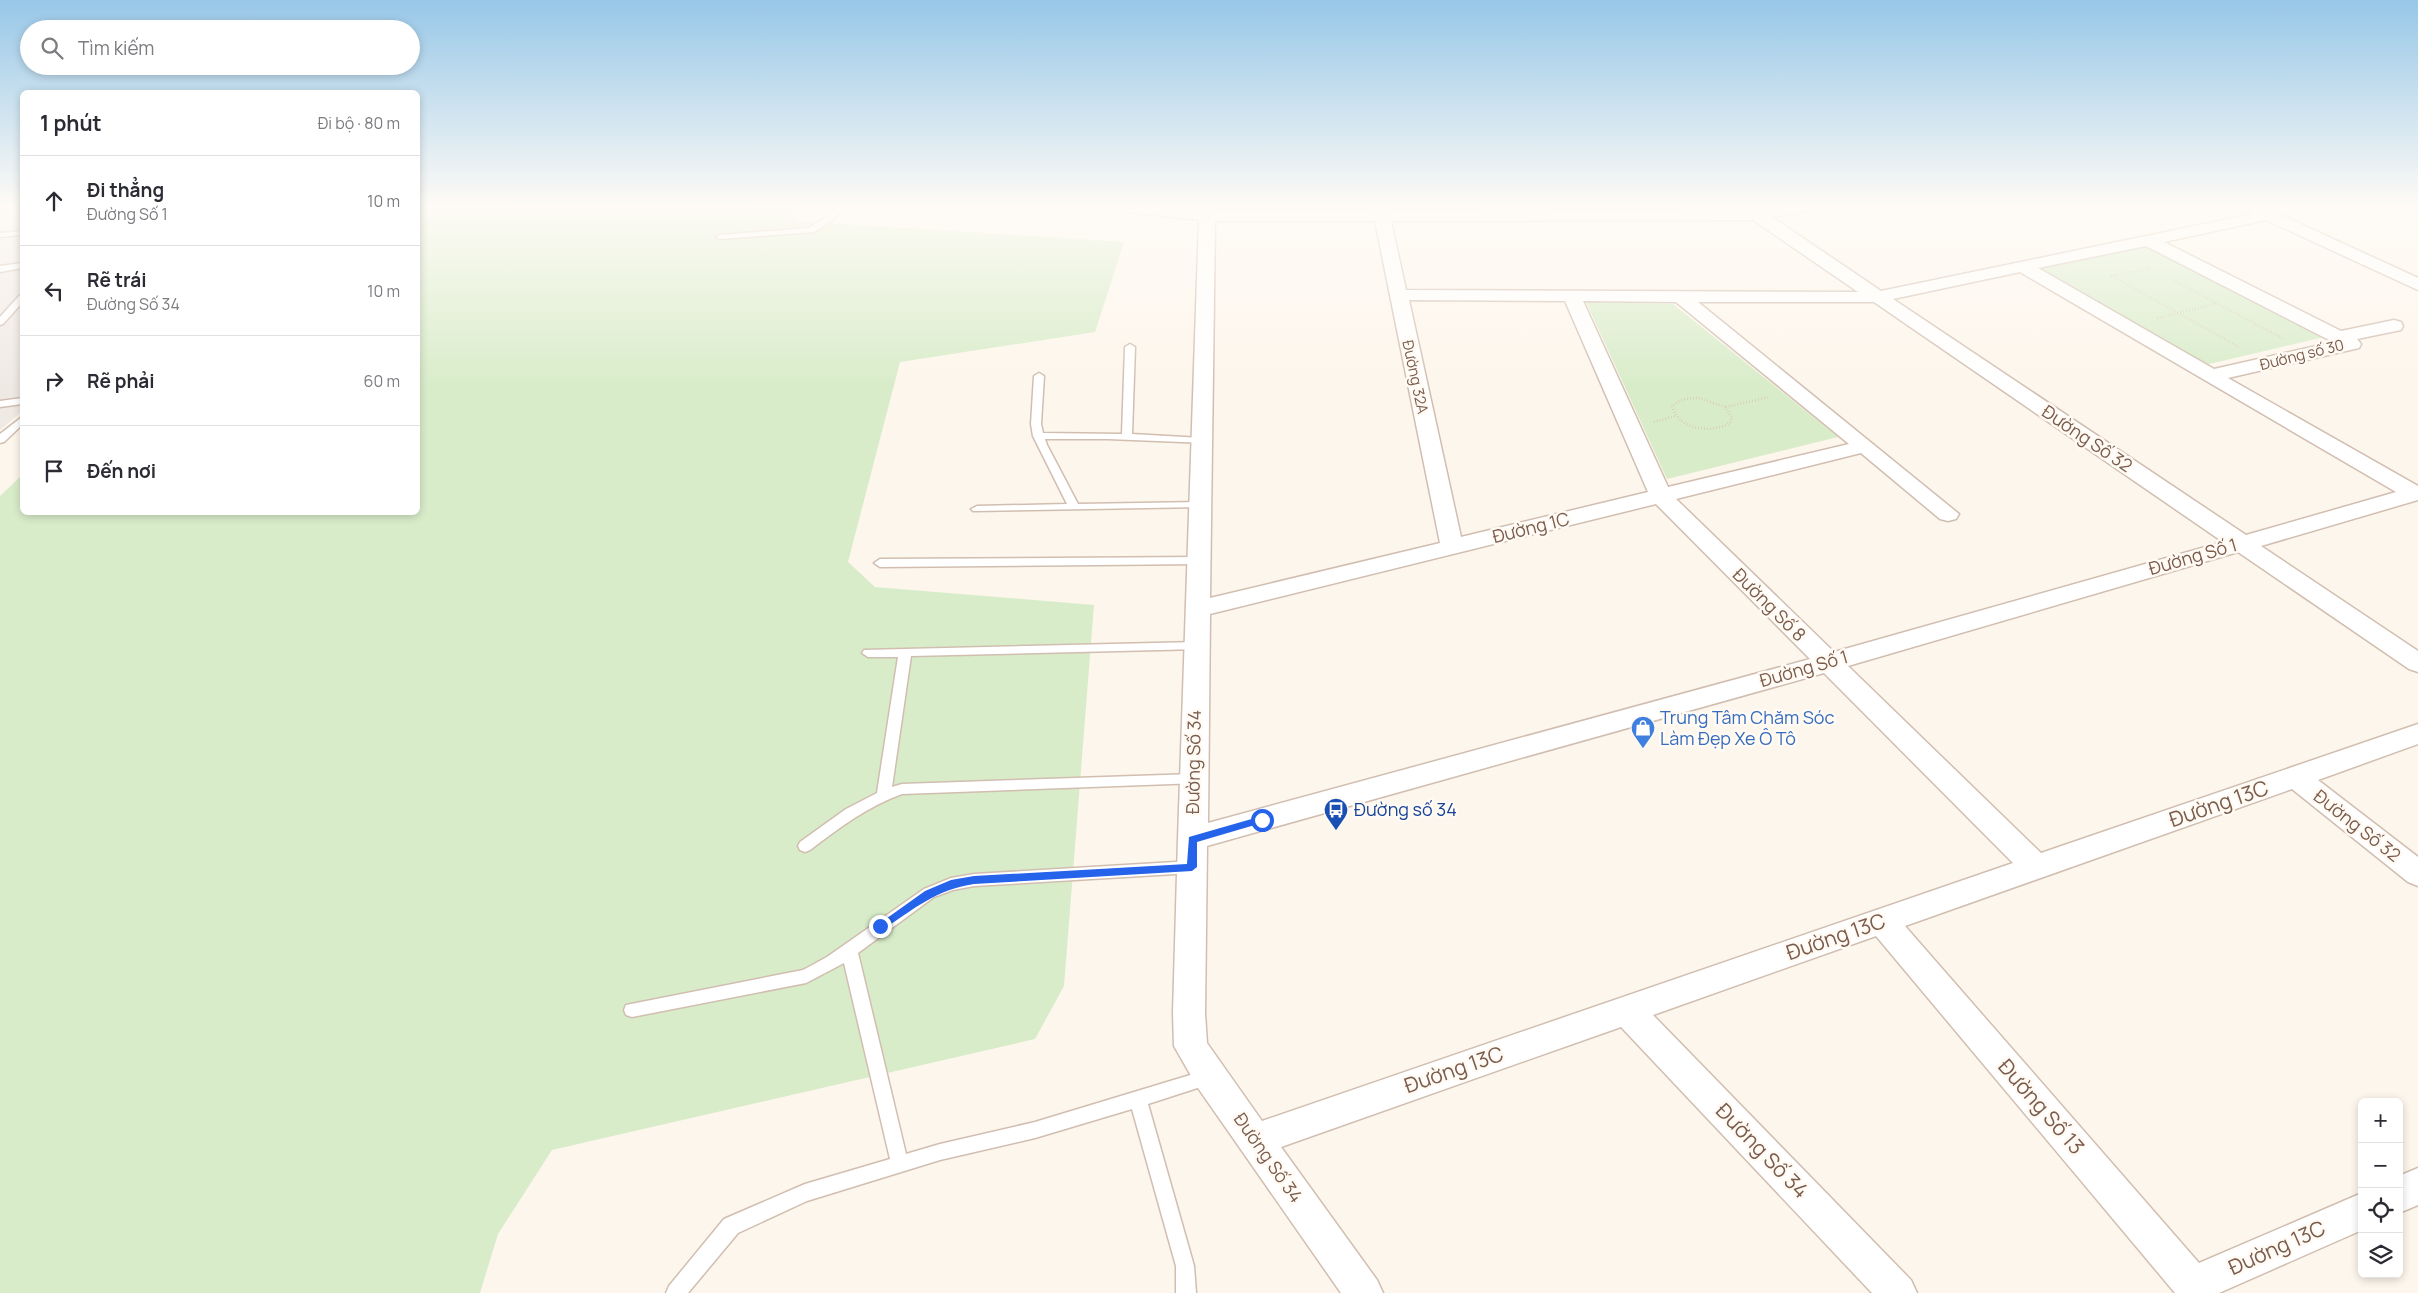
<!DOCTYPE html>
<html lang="vi">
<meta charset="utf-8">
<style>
body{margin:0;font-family:Manrope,sans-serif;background:#f2f2f3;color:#2b2b33}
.controls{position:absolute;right:15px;bottom:15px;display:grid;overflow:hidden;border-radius:8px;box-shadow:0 2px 8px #0003}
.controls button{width:45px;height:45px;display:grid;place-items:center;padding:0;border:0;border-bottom:1px solid #e1e1e2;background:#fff;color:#2b2b33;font:25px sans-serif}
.stop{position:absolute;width:15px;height:15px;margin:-11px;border:4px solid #2563eb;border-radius:50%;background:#fff}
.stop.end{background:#2563eb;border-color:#fff;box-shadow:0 1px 5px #0008}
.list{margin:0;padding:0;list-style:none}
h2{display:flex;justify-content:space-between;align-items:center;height:65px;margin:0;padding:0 20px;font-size:21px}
h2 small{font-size:16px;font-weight:400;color:#7c7c81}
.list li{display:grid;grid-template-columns:32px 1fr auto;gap:15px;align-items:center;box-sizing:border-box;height:90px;padding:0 20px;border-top:1px solid #e1e1e2}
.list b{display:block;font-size:19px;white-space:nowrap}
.list p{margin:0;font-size:16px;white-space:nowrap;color:#7c7c81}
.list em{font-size:16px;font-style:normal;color:#7c7c81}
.icon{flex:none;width:28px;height:28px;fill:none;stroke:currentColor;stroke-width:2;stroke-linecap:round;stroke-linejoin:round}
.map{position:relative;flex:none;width:2418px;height:1293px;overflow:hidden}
.search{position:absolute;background:#fff;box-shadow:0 2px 8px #0003;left:20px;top:20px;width:400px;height:55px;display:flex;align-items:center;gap:12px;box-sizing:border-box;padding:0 18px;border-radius:28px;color:#7c7c81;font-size:19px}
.panel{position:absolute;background:#fff;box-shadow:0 2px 8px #0003;left:20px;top:90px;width:400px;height:425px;border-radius:8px}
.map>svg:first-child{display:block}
.industrial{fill:#efe9e4}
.green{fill:#d8ecc9}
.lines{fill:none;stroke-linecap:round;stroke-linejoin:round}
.service-casing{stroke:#d1beb0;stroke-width:3}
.minor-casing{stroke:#d1beb0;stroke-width:3}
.path{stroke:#d9b8a5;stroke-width:2.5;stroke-dasharray:0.5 2.5;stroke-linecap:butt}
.service{fill:#fff;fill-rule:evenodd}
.minor{fill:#fff;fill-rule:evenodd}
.route{fill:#2563eb}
.labels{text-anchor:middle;stroke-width:5;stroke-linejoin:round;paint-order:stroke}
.far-street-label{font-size:15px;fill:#7a5c4d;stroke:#fffaf3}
.street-label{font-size:18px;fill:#7a5c4d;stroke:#fffaf3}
.shop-label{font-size:18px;fill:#366cbe;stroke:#fffaf3;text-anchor:start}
.transit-label{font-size:18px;fill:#164399;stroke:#fffaf3;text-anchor:start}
.near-street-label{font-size:21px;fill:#7a5c4d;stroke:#fffaf3}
</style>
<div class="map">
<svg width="2418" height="1293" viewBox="0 0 2418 1293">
<rect width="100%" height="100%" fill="#fdf6ec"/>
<polygon class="industrial" points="0,207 22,207 22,411 0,430"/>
<g class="green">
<polygon points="418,207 799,207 795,221 1124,242 1095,332 900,362 848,562 875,587 1094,605 1064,986 1035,1039 552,1150 498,1234 480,1293 0,1293 0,496 22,475 22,512 418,512"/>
<polygon points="2150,246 2324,337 2205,365 2038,269"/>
<polygon points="1586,302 1673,304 1838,437 1667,479"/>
</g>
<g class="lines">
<defs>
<g id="service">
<polygon points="836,207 844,207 833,220 814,232 720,239 716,237 720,235 809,228 827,216"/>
<polygon points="22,231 22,235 0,237 0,233"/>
<polygon points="22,263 22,268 0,272 0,266"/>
<polygon points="22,295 22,303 3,324 0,325 0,317 19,296"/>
<polygon points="1130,344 1135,347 1132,434 1202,438 1206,439 1206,443 1108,439 1045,439 1047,445 1078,504 1200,502 1206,505 1204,507 973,511 971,509 977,506 1067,504 1033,436 1031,424 1034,376 1039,373 1044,376 1041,424 1043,433 1122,434 1125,347"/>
<polygon points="22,398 22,404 0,407 0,401"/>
<polygon points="22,417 22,425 4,442 0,443 0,434"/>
<polygon points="1199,557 1203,558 1205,561 1203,564 880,567 874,563 880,559"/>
<path d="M1197 642 1201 643 1203 646 1201 649 911 656 892 787 902 784 1194 774 1199 775 1201 779 1199 783 902 794C868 806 839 828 810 850L805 852 800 850 798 846 800 842 846 809 877 793 898 657H868L862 653 864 650Z"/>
<polygon points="1192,861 1197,863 1199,867 1197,871 1192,873 974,886 953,890 934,897 858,953 906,1154 940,1144 1035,1122 1210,1069 1216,1072 1218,1077 1216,1082 1148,1104 1194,1266 1196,1293 1176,1293 1176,1266 1132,1109 1035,1138 940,1160 807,1201 738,1233 688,1293 666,1293 669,1286 724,1219 805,1184 890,1159 844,963 806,983 632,1017 626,1015 624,1010 626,1005 803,970 827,957 924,889 951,878 974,874"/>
</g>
<g id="minor">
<path d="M1120 207H1169L1199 210V207H1215V211H1373L1372 207H1388L1389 211 1745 210 1743 207H1759L1761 209 1777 207H1814L1812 210 1772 217 1881 291 2252 214 2247 211 2246 207H2264L2418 278V290L2266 220 2164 242 2341 331 2394 320 2401 322 2403 326 2401 330 2357 339 2361 344 2359 348 2228 378 2418 486V500L2261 546 2418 651V672L2409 669 2238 552 1848 666 2041 853 2418 724V744L2318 780 2418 857V886L2408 882 2292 789 1905 926 2199 1263 2362 1193V1230L2219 1293H2175L1876 936 1653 1015 1911 1280 1917 1293H1872L1621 1027 1281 1147 1377 1280 1383 1293H1341L1198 1088 1174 1046 1173 1013 1178 839 1199 220 1128 212ZM1753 220 1858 292 1406 290 1391 221ZM1215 221H1375L1440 543 1210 598ZM2146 246 2331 341 2334 342 2214 369 2038 268ZM2020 272 2396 492 2246 535 1893 299ZM1409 300 1565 301 1648 492 1461 537ZM1583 301 1676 302 1849 444 1668 487ZM1698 302H1874L2223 542 1834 652 1676 499 1861 453 1940 519 1948 521 1956 519 1959 514ZM1656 504 1810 659 1208 823 1210 614ZM1824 673 2013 863 1262 1121 1207 1043 1205 1013 1207 846Z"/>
<polygon points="2418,1168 2418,1205 2399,1213 2399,1176"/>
</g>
</defs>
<use href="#service" class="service-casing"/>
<use href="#minor" class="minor-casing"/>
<g class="path">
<polyline points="2111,276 2152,268"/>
<polyline points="2112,276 2239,347"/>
<polyline points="2173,280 2282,338"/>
<polyline points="2157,318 2216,304"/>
<path d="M1699 398 1725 407 1732 418 1730 423C1710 434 1679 430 1672 406 1680 399 1689 398 1699 398Z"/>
<polyline points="1726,407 1769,397"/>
<polyline points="1654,422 1675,416"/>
</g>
<use href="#service" class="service"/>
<use href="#minor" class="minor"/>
</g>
<linearGradient id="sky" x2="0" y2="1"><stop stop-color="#97c7e8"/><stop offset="0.53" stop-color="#fefbf6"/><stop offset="1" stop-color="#fefbf6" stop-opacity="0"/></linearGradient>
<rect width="2418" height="388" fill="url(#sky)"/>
<path class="route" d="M1262 816 1267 820 1265 822 1197 842V867L1192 871 974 884C936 890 915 908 884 929H877L876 926 925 891 951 880 974 876 1187 864 1189 837Z"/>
<defs>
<symbol id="shop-pin" viewBox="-11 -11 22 30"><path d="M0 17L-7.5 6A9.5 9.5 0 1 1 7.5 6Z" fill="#3f7fe0" stroke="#fffaf3"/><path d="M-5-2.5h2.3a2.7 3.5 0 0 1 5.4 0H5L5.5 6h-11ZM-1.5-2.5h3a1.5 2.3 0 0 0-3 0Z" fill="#fff"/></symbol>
<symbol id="bus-pin" viewBox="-11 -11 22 30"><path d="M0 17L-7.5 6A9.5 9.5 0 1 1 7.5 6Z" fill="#1a4fb4" stroke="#fffaf3"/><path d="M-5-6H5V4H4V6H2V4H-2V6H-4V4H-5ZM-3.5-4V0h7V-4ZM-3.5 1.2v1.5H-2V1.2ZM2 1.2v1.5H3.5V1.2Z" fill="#fff"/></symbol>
</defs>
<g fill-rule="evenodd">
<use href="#shop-pin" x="1629" y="714" width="28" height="38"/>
<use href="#bus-pin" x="1322" y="796" width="28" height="38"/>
</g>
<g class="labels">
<g class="far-street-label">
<text transform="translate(2302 355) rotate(-14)" y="5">Đường số 30</text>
<text transform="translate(1415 377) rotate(78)" y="5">Đường 32A</text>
</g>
<g class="street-label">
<text transform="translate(2087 439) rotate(34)" y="6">Đường Số 32</text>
<text transform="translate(1531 528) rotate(-14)" y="6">Đường 1C</text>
<text transform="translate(2193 557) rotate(-16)" y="6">Đường Số 1</text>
<text transform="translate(1769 605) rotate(45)" y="6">Đường Số 8</text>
<text transform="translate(1804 669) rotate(-16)" y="6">Đường Số 1</text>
<text transform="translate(1194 762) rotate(-89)" y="6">Đường Số 34</text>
<text transform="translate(2357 826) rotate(38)" y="6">Đường Số 32</text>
<text transform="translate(1268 1158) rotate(55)" y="6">Đường Số 34</text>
</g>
<g class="shop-label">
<text x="1660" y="724">Trung Tâm Chăm Sóc<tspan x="1660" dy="21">Làm Đẹp Xe Ô Tô</tspan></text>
</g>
<g class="transit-label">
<text x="1354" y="816">Đường số 34</text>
</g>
<g class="near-street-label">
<text transform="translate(2219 804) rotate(-19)" y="7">Đường 13C</text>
<text transform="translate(1836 937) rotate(-19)" y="7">Đường 13C</text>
<text transform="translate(1454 1070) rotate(-19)" y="7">Đường 13C</text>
<text transform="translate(2041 1107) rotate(49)" y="7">Đường Số 13</text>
<text transform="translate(1762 1151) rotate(46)" y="7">Đường Số 34</text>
<text transform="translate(2277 1248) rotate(-24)" y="7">Đường 13C</text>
</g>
</g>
</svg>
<div class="controls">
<button>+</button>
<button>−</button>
<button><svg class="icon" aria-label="locate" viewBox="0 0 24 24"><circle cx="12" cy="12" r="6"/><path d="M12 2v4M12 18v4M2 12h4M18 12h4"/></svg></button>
<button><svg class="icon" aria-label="layers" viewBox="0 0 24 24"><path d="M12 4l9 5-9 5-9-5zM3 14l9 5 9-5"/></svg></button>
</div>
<div class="stop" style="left:1262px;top:820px"></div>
<div class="stop end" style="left:880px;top:926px"></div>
<div class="search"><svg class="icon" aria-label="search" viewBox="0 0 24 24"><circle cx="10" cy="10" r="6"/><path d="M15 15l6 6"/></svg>Tìm kiếm</div>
<section class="panel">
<h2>1 phút<small>Đi bộ · 80 m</small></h2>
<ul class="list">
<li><svg class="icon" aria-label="ahead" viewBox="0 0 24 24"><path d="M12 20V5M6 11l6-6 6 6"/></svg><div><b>Đi thẳng</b><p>Đường Số 1</p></div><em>10 m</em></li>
<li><svg class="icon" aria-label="left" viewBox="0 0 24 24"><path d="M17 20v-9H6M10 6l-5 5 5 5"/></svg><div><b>Rẽ trái</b><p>Đường Số 34</p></div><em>10 m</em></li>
<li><svg class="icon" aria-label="right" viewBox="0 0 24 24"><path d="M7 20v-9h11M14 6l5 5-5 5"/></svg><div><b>Rẽ phải</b></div><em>60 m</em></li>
<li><svg class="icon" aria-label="arrive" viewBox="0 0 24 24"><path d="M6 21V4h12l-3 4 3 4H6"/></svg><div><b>Đến nơi</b></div></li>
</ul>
</section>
</div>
